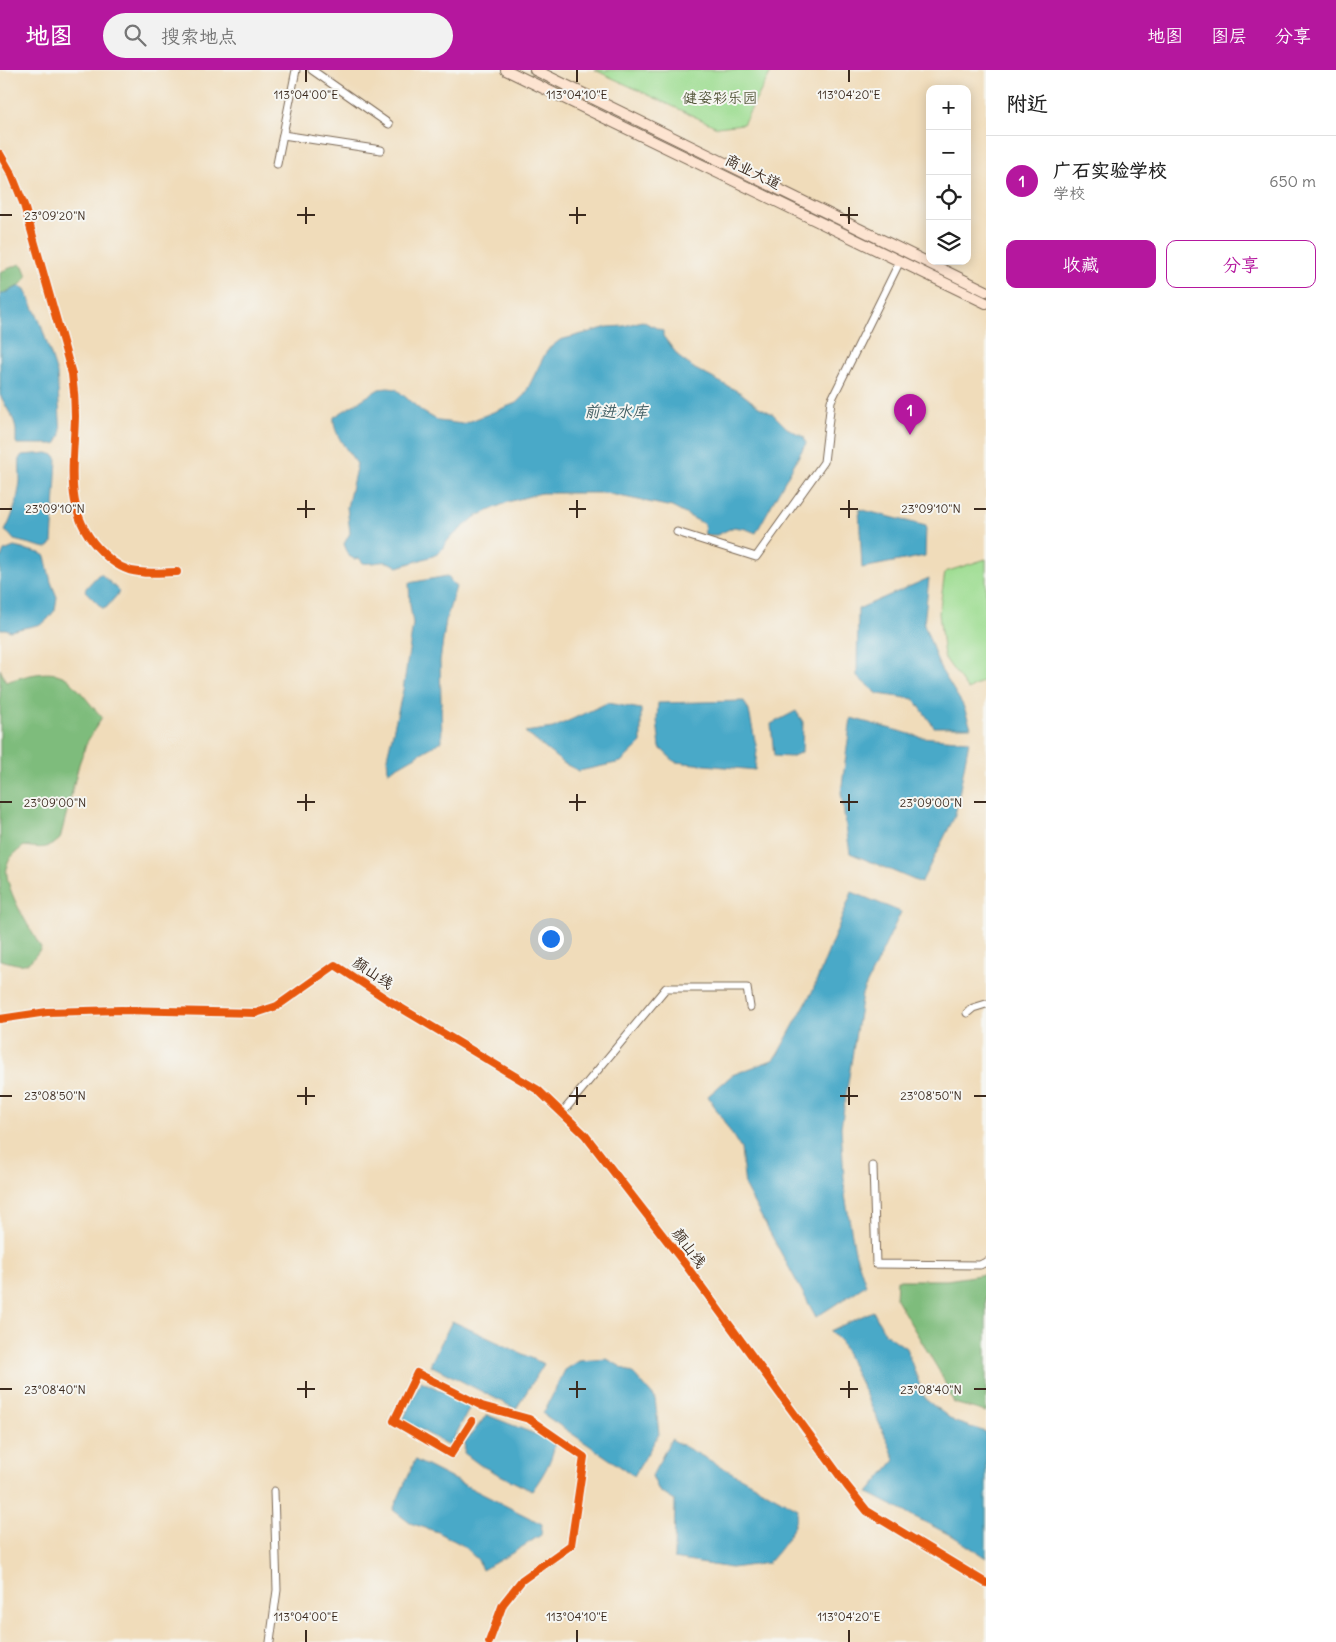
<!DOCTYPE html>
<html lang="zh">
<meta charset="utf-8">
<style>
body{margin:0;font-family:Delius,"LXGW WenKai TC",sans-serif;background:#f2f2f2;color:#222}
.controls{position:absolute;right:15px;top:15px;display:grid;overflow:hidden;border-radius:10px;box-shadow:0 2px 12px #0003}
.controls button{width:45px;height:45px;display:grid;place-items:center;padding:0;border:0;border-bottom:1px solid #e0e0e0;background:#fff;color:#222;font:25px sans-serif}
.you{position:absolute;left:550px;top:868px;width:18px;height:18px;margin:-12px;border:4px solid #fff;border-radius:50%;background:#1a73e8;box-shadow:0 0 0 8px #1a73e833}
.badge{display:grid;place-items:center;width:32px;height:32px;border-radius:50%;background:#b5179e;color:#fff;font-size:16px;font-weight:700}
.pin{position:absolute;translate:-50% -41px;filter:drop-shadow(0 1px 2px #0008)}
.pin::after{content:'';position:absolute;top:26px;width:18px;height:15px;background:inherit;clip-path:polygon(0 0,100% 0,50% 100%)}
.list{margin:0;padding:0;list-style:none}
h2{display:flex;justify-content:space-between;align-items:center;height:65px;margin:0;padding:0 20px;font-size:21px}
h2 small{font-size:16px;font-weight:400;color:#767676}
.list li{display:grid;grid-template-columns:32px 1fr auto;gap:15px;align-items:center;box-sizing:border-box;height:90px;padding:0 20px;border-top:1px solid #e0e0e0}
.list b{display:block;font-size:19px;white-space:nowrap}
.list p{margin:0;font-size:16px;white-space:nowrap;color:#767676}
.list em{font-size:16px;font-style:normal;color:#767676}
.actions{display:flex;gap:10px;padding:15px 20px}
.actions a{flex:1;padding:11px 0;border:1px solid #b5179e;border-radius:10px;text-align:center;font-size:18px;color:#b5179e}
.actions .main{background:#b5179e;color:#fff}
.icon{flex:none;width:28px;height:28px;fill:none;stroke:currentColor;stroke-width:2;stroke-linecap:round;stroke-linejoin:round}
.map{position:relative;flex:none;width:986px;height:1572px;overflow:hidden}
header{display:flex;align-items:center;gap:30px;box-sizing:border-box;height:70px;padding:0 25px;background:#b5179e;color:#fff}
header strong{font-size:24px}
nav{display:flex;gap:28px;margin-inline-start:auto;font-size:18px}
.search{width:350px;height:45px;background:#f2f2f2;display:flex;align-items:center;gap:12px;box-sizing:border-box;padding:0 18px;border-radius:28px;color:#767676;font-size:19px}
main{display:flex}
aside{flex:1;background:#fff}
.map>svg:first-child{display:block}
.green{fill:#9edd92;stroke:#6c8458}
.forest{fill:#7ebc7c;stroke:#5c734d}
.water{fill:#48a9c8;stroke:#426a73}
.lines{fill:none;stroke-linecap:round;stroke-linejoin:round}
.minor-casing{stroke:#7a6855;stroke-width:9}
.secondary-casing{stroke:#7a6855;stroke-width:12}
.minor{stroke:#fff;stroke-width:7}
.secondary{stroke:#fde4d1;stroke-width:10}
.cycleway-casing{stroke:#f6f6f2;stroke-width:11}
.cycleway{stroke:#e8590c;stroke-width:8}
.ticks{fill:none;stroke:#3b2a1e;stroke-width:2}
.labels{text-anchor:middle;stroke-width:4;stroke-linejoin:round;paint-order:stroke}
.park-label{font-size:15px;fill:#54573b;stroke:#f6f6f2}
.street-label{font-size:15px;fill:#3b2a1e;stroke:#f6f6f2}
.water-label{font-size:16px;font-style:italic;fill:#405d62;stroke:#f6f6f2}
.ticks-label{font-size:12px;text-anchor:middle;fill:#3b2a1e;stroke:#f6f6f2;stroke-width:4;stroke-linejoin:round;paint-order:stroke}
</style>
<header>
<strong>地图</strong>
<div class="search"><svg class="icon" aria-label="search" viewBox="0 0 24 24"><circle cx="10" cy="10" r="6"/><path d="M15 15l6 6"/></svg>搜索地点</div>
<nav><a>地图</a><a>图层</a><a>分享</a></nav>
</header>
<main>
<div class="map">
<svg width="986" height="1572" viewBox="0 0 986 1572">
<rect width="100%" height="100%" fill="#f6f6f2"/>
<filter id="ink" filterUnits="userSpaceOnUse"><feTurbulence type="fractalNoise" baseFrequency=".02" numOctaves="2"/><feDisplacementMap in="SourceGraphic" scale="10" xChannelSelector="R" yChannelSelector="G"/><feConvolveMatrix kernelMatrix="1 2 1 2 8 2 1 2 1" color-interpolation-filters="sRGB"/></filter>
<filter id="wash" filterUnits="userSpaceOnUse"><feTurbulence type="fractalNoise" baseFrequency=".0096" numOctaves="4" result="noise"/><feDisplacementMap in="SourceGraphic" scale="20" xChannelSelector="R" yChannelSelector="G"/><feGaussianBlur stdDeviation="1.12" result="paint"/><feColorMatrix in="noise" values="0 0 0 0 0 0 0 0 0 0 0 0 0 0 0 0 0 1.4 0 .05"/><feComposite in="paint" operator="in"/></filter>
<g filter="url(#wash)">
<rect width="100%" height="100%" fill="#f0dcba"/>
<g class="green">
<polygon points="595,0 772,0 743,54 717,57"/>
<polygon points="986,489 986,609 968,620 944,587 939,543 945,502"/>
</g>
<g class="forest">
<path d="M20 194 23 196 27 206C22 218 10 219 0 225V202Z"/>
<path d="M0 599 6 612C25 606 54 596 70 611 82 622 91 636 102 647L87 672 79 694 60 769C48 780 40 778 24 776 18 781 11 785 8 793 0 814 31 859 41 878 26 900 23 895 0 890Z"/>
<polygon points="986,1204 986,1342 954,1333 941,1304 896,1229 897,1210 947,1210"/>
</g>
<g class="water">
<polygon points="20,216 25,219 40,252 57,303 61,364 57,373 54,374 17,374 16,372 16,360 14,351 0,325 0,225"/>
<path d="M642 251 663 261V266L680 288 695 299 741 323 759 337 773 344 787 358 804 367 806 373 756 463 746 459 734 457 717 465H705L704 454 672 437 605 423H541L508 432 475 447 449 469 439 483 433 486 398 497C382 487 379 495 363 493L359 488 354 489 349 486 344 474 350 463 347 437 357 394C348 381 332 363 334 347L379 319 388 318 396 319 423 342 439 351 463 354 516 333 525 324 547 280 560 270 608 257 624 256Z"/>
<path d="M48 383 54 385 57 389 52 473 50 476 46 478 14 470 9 464 5 461C13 446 18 429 20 411 20 403 19 395 20 387L22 385Z"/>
<polygon points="859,439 926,456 925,486 862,498"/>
<polygon points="14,477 40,483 45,486 51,512 57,527 55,540 48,549 42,554 10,561 6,559 0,559 0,490 4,481"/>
<polygon points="101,504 119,521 118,524 106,538 102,538 85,521 86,518 98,505"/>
<polygon points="447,506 456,517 446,550 440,591 442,671 388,702 387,687 403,620 413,554 410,535 409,513"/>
<polygon points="929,508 924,554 940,598 963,635 971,657 934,657 914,629 878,624 857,607 858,539"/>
<polygon points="744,631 749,641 757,680 755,700 675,692 660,678 657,650 658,633"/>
<polygon points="607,633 641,639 641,673 621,692 579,701 563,693 525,662 553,658"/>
<polygon points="796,641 803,652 802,682 791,687 774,686 771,654"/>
<polygon points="851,648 921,667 969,671 955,746 921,813 850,783 841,723"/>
<polygon points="852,822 901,842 862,924 841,1057 845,1125 855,1182 866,1215 816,1247 745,1117 741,1079 708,1026 732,1005 775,989 813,920"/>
<polygon points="873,1241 885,1263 906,1278 925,1329 955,1352 986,1362 986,1488 956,1468 868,1423 895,1390 888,1372 841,1272 830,1261"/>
<polygon points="452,1251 544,1294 516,1339 430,1295"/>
<polygon points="607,1289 634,1304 655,1328 659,1364 634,1406 543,1344 565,1300 579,1291"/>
<polygon points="421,1311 471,1335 450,1376 403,1350"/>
<path d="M487 1345 555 1372C553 1390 542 1407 532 1421L480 1395 464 1383 465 1372Z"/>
<path d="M671 1369 798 1439C795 1462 783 1476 768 1493L731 1498 674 1489 675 1431 659 1421 652 1406Z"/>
<polygon points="415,1390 542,1454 541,1465 509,1485 482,1500 478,1490 462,1475 438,1462 410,1453 393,1440"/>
</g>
</g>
<g filter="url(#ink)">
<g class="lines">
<defs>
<g id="minor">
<polyline points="312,0 389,54"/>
<polyline points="283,65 381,80"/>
<path d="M0 84 12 105 24 135 72 304C74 318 75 332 75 346 74 396 62 444 103 483 113 493 124 501 139 502 151 504 165 502 177 502"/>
<polyline points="277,94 296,0"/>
<polyline points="677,462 756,487 824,392 831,331 900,191"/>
<polyline points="967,943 973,938 986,934"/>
<polyline points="0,949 47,942 121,940 256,943 277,936 335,895 391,932 538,1020 585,1065 685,1194 847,1416 867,1441 986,1513"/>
<polyline points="562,1043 666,918 747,918 750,937"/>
<polyline points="873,1096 876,1194 980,1195 986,1192"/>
<polyline points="472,1351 451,1384 394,1351 417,1303 482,1336 529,1349 584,1387 571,1475 522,1510 503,1534 489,1572"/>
<polyline points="270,1572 277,1520 274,1421"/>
</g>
<g id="secondary">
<polyline points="506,0 986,233"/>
<polyline points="535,0 986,221"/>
</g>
</defs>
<use href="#minor" class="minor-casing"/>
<use href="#secondary" class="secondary-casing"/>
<use href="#minor" class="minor"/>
<use href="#secondary" class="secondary"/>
<defs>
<g id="cycleway">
<path d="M0 84 12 105 24 135 72 304C74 318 75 332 75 346 74 396 62 444 103 483 113 493 124 501 139 502 151 504 165 502 177 502"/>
<polyline points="0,949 47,942 121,940 256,943 277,936 335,895 391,932 538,1020 585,1065 685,1194 847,1416 867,1441 986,1513"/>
<polyline points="472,1351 451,1384 394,1351 417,1303 482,1336 529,1349 584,1387 571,1475 522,1510 503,1534 489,1572"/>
</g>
</defs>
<use href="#cycleway" class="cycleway-casing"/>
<use href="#cycleway" class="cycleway"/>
</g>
</g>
<path class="ticks" d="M306 0V12M577 0V12M849 0V12M306 137V154M577 137V154M849 137V154M0 145H12M297 145H315M569 145H586M840 145H858M306 430V448M577 430V448M849 430V448M0 439H12M297 439H315M569 439H586M840 439H858M974 439H986M306 724V741M577 724V741M849 724V741M0 732H12M297 732H315M569 732H586M840 732H858M974 732H986M306 1017V1035M577 1017V1035M849 1017V1035M0 1026H12M297 1026H315M569 1026H586M840 1026H858M974 1026H986M306 1311V1328M577 1311V1328M849 1311V1328M0 1319H12M297 1319H315M569 1319H586M840 1319H858M974 1319H986M306 1560V1572M577 1560V1572M849 1560V1572"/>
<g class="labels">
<g class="park-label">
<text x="720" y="33">健姿彩乐园</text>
</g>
<g class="street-label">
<text transform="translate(753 102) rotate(26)" y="5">商业大道</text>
<text transform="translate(373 903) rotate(34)" y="5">颜山线</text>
<text transform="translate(689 1178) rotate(53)" y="5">颜山线</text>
</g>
<g class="water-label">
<text x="616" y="347">前进水库</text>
</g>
</g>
<g class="ticks-label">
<text x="306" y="29">113°04'00"E</text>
<text x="577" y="29">113°04'10"E</text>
<text x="849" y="29">113°04'20"E</text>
<text x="55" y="150">23°09'20"N</text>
<text x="55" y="443">23°09'10"N</text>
<text x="931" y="443">23°09'10"N</text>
<text x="55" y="737">23°09'00"N</text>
<text x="931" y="737">23°09'00"N</text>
<text x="55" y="1030">23°08'50"N</text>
<text x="931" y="1030">23°08'50"N</text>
<text x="55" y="1324">23°08'40"N</text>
<text x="931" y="1324">23°08'40"N</text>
<text x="306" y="1551">113°04'00"E</text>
<text x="577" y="1551">113°04'10"E</text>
<text x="849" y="1551">113°04'20"E</text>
</g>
</svg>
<div class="controls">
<button>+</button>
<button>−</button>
<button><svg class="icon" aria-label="locate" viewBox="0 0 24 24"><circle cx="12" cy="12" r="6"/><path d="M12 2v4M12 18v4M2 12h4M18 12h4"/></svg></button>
<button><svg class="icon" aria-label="layers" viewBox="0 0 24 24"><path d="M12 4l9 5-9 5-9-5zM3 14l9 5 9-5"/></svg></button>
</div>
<div class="you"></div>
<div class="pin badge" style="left:910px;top:365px">1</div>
</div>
<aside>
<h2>附近<small></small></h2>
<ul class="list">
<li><span class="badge">1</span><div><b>广石实验学校</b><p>学校</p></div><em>650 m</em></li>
</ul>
<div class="actions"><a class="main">收藏</a><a>分享</a></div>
</aside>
</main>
